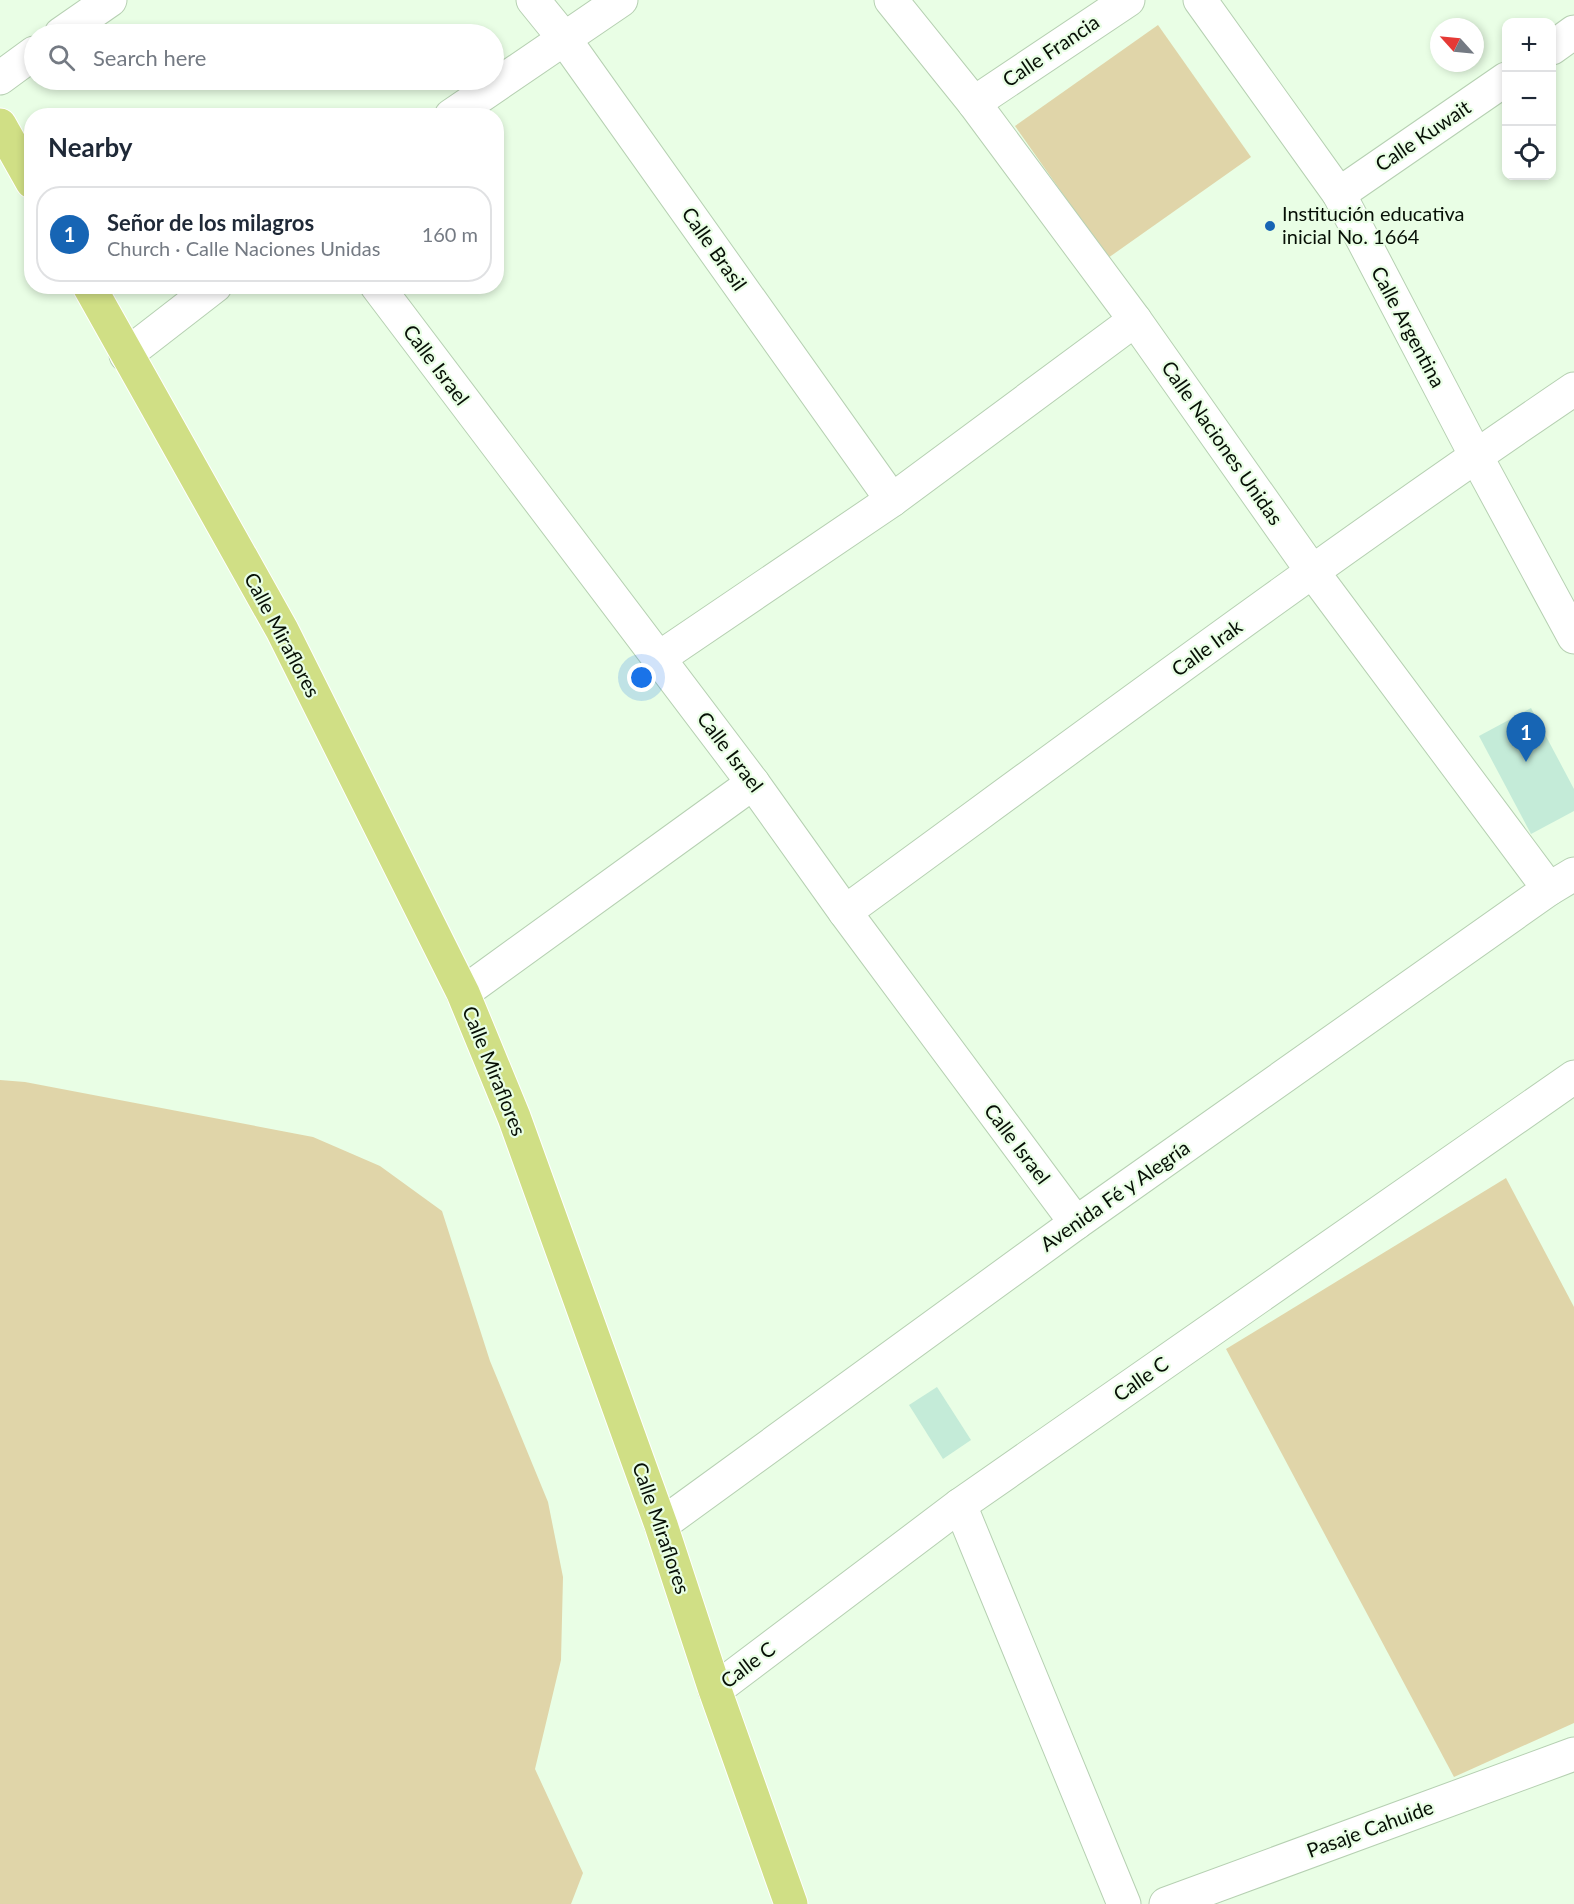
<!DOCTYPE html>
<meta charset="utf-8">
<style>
body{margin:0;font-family:Lato,sans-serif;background:#f6f6f7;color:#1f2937}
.controls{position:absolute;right:18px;top:18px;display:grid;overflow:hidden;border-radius:12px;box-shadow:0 3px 9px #0003}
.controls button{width:54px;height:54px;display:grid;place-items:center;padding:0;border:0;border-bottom:2px solid #e0e1e3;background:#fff;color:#1f2937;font:30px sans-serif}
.compass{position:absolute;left:1430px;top:18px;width:54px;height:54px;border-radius:50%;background:#fff;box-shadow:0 3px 9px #0003;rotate:297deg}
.you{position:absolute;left:642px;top:678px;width:21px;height:21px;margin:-15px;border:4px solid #fff;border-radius:50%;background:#1a73e8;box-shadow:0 0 0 9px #1a73e833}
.badge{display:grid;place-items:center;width:39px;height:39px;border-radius:50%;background:#1765b4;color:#fff;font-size:20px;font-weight:700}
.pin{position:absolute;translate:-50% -50px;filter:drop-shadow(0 2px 3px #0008)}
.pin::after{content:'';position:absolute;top:32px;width:21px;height:18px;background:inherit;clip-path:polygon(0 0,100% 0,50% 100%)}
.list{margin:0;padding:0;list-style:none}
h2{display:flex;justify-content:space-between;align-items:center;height:78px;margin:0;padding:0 24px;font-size:26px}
h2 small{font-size:20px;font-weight:400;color:#747a83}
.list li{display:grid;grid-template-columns:39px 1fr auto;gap:18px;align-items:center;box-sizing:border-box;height:96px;margin:0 12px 12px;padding:0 12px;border:2px solid #e0e1e3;border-radius:24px}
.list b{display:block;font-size:22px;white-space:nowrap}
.list p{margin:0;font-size:20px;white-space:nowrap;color:#747a83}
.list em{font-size:20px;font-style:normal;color:#747a83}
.icon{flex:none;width:33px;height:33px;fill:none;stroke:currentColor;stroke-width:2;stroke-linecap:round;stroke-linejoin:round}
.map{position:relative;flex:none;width:1574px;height:1904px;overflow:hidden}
.search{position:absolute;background:#fff;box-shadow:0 3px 9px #0003;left:24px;top:24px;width:480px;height:66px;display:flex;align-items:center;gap:15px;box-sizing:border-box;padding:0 21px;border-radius:33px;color:#747a83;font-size:22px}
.panel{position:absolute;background:#fff;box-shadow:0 3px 9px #0003;left:24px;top:108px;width:480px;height:186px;border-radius:24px}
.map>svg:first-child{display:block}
.green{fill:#e0d5a9}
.building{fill:#c4ebd8}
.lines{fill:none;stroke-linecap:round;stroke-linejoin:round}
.minor-casing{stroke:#b6d0b2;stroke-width:35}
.major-casing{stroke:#fff;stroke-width:35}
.minor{stroke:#fff;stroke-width:33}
.major{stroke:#d0df85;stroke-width:33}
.poi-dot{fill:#1765b4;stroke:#e9fee5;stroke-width:2}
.labels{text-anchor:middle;stroke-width:4.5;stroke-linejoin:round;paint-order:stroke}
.street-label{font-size:20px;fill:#071006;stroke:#e9fee5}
.poi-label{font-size:20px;fill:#071006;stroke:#e9fee5;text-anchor:start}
</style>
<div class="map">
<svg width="1574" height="1904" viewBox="0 0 1574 1904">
<rect width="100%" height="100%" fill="#e9fee5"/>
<g class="green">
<polygon points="1158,25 1251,157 1108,258 1015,126"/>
<polygon points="0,1080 25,1082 313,1137 380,1166 442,1211 490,1361 548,1502 563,1577 561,1660 535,1769 583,1873 571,1904 0,1904"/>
<polygon points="1506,1178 1574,1307 1574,1723 1454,1777 1226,1349"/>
</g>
<g class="building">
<polygon points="1531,708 1574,789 1574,811 1531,834 1479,736"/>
<polygon points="937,1387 971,1440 943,1459 909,1405"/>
</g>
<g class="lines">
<defs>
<g id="minor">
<polyline points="533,0 563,37 892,500"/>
<polyline points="891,0 974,103 1135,320 1312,571 1549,889"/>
<polyline points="1200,0 1339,194 1476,456 1574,637"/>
<polyline points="61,34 110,0"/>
<polyline points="1552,48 1574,32"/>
<polyline points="0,78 34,53"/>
<polyline points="974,103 1128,0"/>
<polyline points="451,116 621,0"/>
<polyline points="1339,194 1506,79"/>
<polyline points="377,286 753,783 845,912 1076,1223"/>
<polyline points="126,355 215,286"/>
<polyline points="659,658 892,500 1135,320"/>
<path d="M845 912C1086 736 1326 557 1574 389"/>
<polyline points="463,993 753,783"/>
<polyline points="960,1505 1124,1904"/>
<polyline points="661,1525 1076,1223 1549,889 1574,874"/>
<polyline points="715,1690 960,1505 1574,1077"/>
<polyline points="1166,1904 1574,1754"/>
</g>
<g id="major">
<polyline points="0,125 32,182"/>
<polyline points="89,286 282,630 463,993 514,1117 661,1525 715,1690 791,1904"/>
</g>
</defs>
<use href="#minor" class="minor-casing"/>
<use href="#major" class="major-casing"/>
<use href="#minor" class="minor"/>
<use href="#major" class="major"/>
</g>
<circle class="poi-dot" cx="1270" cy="226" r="6"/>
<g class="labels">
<g class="street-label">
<text transform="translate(1051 51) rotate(-34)" y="7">Calle Francia</text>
<text transform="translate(1423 136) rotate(-34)" y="7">Calle Kuwait</text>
<text transform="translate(714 249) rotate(55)" y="7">Calle Brasil</text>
<text transform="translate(1408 327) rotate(62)" y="7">Calle Argentina</text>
<text transform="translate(436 365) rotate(53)" y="7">Calle Israel</text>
<text transform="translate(1222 443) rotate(55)" y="7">Calle Naciones Unidas</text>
<text transform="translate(282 635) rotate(62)" y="7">Calle Miraflores</text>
<text transform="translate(1207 648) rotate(-36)" y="7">Calle Irak</text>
<text transform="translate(730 752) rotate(53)" y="7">Calle Israel</text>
<text transform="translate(494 1071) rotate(68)" y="7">Calle Miraflores</text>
<text transform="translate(1017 1144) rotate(53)" y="7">Calle Israel</text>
<text transform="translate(1115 1196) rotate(-35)" y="7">Avenida Fé y Alegría</text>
<text transform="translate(1141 1379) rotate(-35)" y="7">Calle C</text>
<text transform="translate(661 1528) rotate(71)" y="7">Calle Miraflores</text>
<text transform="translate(748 1665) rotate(-37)" y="7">Calle C</text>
<text transform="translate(1370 1829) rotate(-20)" y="7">Pasaje Cahuide</text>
</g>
<g class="poi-label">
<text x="1282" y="221">Institución educativa<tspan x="1282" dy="23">inicial No. 1664</tspan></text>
</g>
</g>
</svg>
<div class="controls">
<button>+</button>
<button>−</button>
<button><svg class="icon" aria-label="locate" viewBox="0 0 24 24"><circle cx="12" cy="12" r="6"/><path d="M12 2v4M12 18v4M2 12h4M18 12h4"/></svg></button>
</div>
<svg class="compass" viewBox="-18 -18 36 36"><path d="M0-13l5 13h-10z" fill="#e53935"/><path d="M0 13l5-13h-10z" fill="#747a83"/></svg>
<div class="you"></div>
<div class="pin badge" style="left:1526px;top:762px">1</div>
<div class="search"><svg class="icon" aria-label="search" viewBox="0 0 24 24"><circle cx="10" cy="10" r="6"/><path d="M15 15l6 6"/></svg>Search here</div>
<section class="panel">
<h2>Nearby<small></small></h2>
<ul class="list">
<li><span class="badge">1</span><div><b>Señor de los milagros</b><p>Church · Calle Naciones Unidas</p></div><em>160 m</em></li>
</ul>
</section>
</div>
